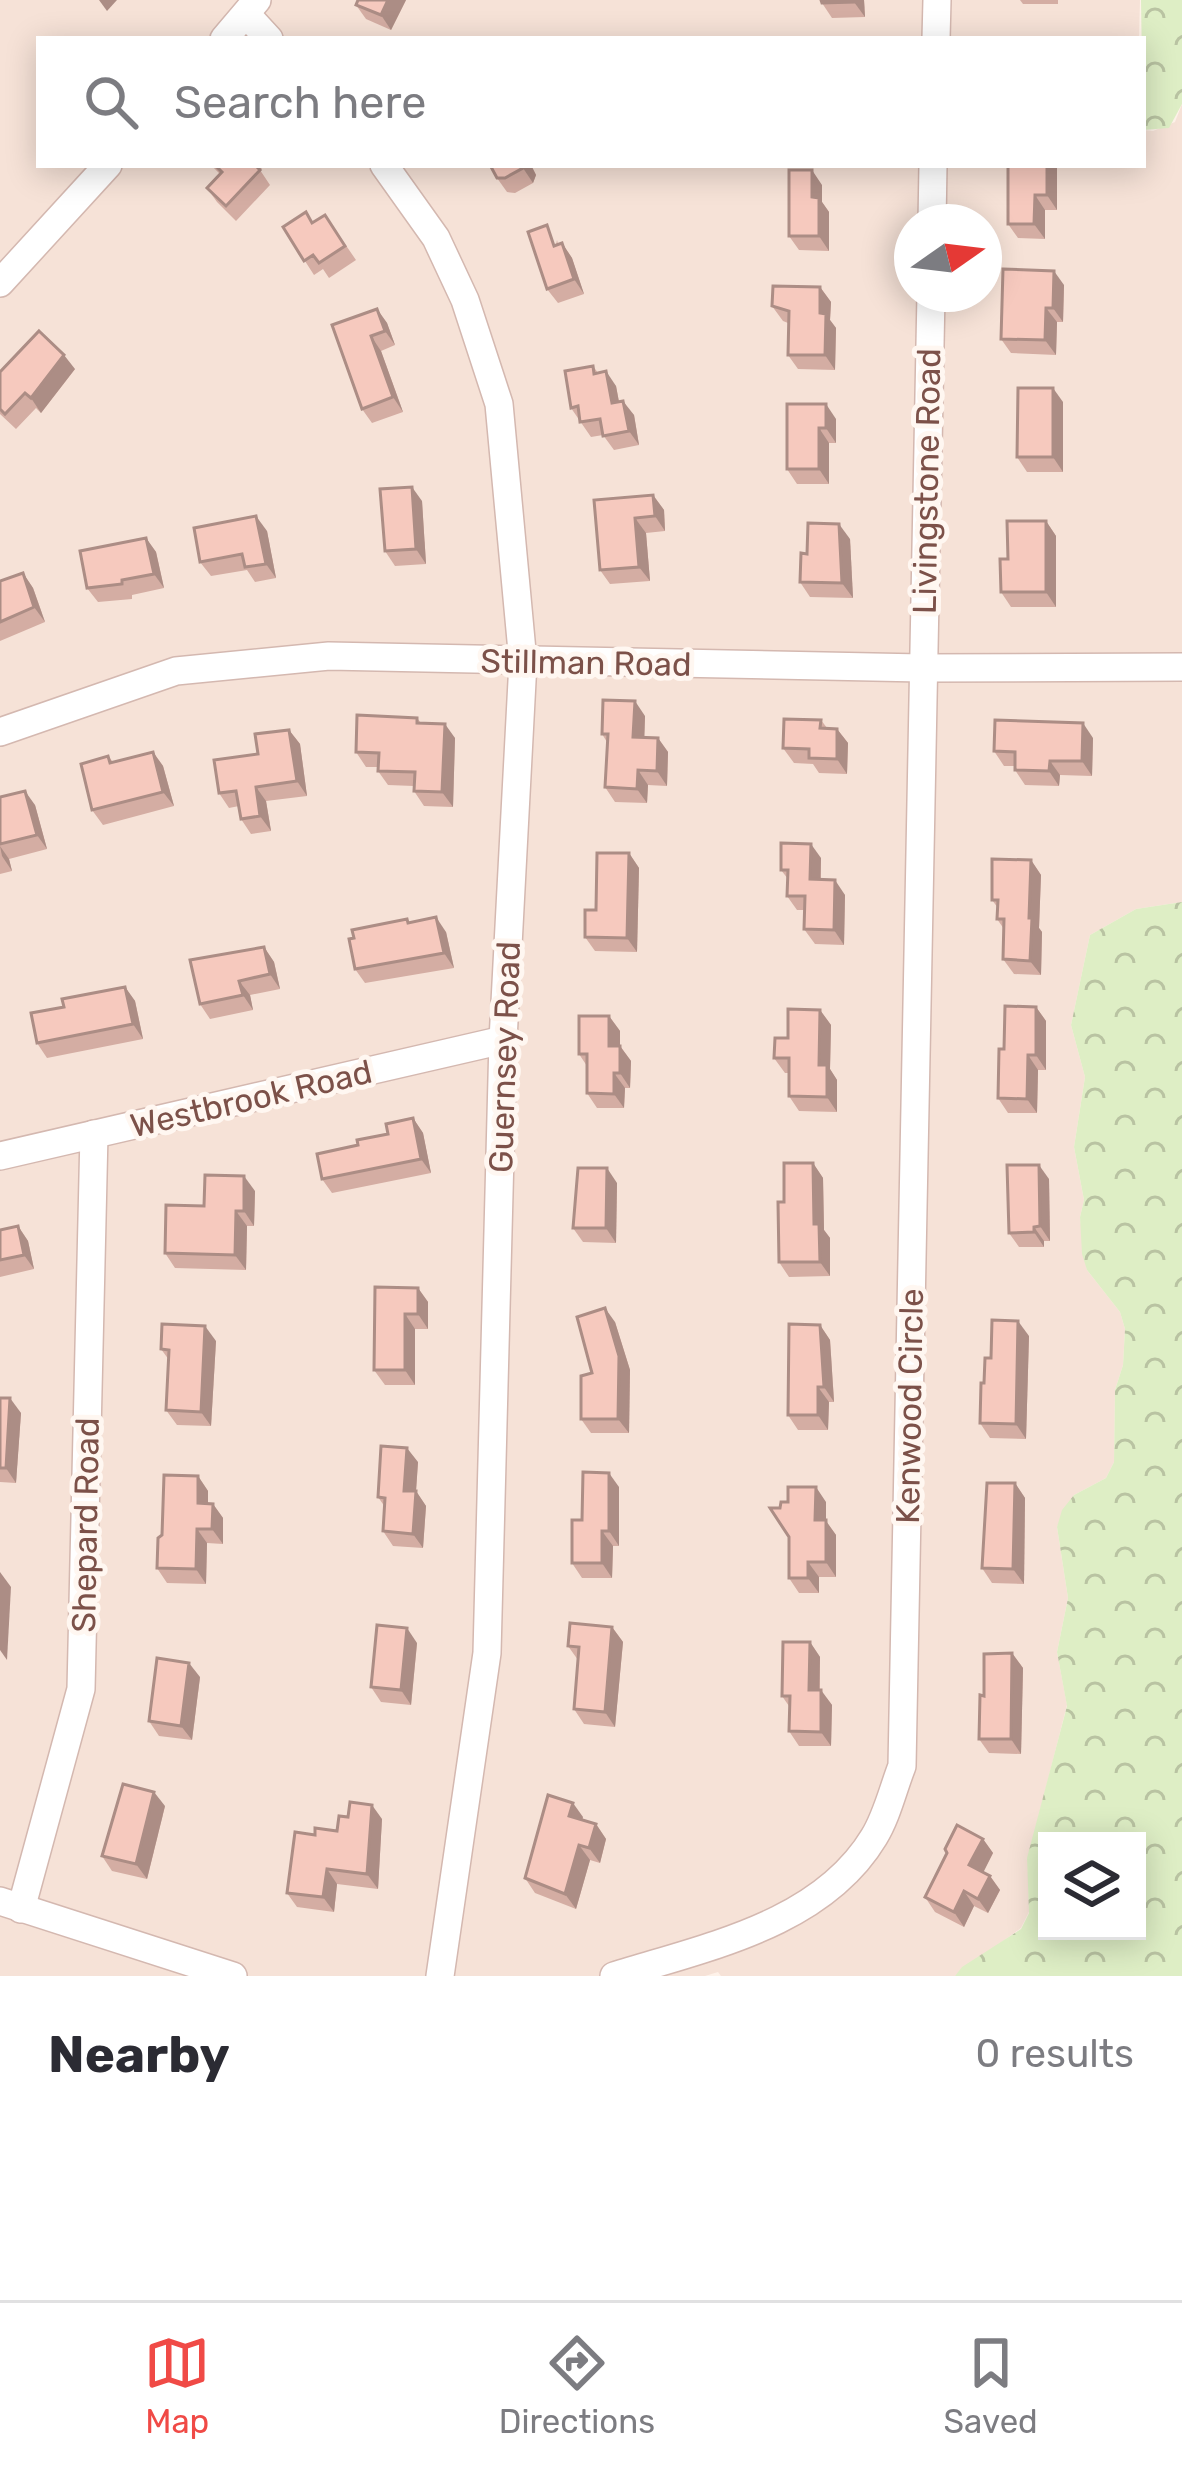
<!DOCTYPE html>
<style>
body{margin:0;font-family:Rubik,sans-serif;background:#f7f7f7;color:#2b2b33}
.controls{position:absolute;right:36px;bottom:36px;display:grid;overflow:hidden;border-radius:0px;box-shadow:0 6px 30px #0003}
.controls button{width:108px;height:108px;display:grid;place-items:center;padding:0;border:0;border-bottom:3px solid #e1e1e2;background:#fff;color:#2b2b33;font:60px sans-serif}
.compass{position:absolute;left:894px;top:204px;width:108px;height:108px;border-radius:50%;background:#fff;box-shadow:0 6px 30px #0003;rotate:76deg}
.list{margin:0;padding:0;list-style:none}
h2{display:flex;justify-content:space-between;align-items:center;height:156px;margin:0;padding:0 48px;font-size:51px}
h2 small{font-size:39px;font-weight:400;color:#7c7c81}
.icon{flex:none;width:66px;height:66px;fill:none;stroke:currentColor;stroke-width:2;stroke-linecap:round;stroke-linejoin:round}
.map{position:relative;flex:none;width:1182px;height:1976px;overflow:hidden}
.search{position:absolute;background:#fff;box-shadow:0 6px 30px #0003;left:36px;right:36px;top:36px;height:132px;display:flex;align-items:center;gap:30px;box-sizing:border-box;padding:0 42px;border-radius:0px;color:#7c7c81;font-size:45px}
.sheet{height:324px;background:#fff}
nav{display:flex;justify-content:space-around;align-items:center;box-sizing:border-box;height:168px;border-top:3px solid #e1e1e2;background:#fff;font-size:33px;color:#7c7c81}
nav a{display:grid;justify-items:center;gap:6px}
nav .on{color:#f04a46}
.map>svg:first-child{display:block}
.residential{fill:#f6e2d7;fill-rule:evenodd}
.forest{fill:url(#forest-crowns);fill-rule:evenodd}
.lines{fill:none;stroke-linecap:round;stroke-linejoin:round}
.minor-casing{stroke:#d4b8b0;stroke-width:30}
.minor{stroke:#fff;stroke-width:27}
.wall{fill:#d4ada3}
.shaded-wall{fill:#ac8d85}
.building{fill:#f6c9be;stroke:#ac8d85;stroke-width:3}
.labels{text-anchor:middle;stroke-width:10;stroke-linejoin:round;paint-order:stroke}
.street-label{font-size:33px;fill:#7c5149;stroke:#fff7f1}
</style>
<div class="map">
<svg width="1182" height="1976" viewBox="0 0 1182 1976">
<defs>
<pattern id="forest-crowns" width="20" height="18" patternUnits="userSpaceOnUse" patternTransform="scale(3)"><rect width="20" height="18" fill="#deeec5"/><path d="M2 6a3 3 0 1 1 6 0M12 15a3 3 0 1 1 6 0" fill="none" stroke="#b9c3a2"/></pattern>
</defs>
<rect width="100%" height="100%" fill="#fef2e9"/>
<path class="residential" d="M0 0H1140L1139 39H39V165H1143V130L1153 131 1175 122 1182 104V902L1136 909 1090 935 1071 1025 1085 1077 1074 1147 1084 1200 1080 1217 1087 1270 1120 1312 1125 1329 1123 1365 1115 1390 1114 1462 1106 1478 1074 1495 1057 1527 1068 1598 1057 1652 1067 1705 1028 1858 1029 1912 1021 1928 955 1976H721L718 1972 705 1976H0ZM912 222H984V294H912Z"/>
<g class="forest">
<polygon points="1141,0 1182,0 1182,104 1169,128 1143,130"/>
<path d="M1182 902V1976H955L962 1967 1021 1929 1029 1913 1027 1858 1067 1706 1057 1652 1068 1598 1057 1527 1062 1510 1074 1495 1106 1478 1114 1462 1115 1390 1123 1365 1125 1329 1120 1312 1087 1270 1082 1254 1080 1217 1084 1200 1074 1147 1085 1077 1071 1025 1090 935 1136 909ZM1137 1841V1931H1047V1841Z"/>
</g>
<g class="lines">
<defs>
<g id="minor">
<polyline points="246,14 269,39"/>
<polyline points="224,39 257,0"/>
<polyline points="936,39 937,0"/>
<polyline points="384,165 436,238 465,300 499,404 523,662 503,1040 487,1653 440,1976"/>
<polyline points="932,222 933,165"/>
<polyline points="0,283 108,165"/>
<polyline points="0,732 176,671 329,656 922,668 1182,667"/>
<polyline points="0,1156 503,1040"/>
<polyline points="0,1901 233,1976"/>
<polyline points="21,1909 81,1689 94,1134"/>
<path d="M614 1976C706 1947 821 1925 874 1837 887 1816 893 1789 902 1766L931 294"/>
</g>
</defs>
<use href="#minor" class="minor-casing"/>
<use href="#minor" class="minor"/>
</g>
<g class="wall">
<polygon points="406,0 391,30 366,19 356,5"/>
<polygon points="821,0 864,0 865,17 832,18 822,3"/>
<polygon points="1020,0 1058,0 1058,4 1023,4"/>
<polygon points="211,165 265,165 260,170 270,185 236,221 217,202 207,188 220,174"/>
<polygon points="531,165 536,175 533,183 515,193 507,192 497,178"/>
<polygon points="1008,165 1057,166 1057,210 1045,210 1045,239 1018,238 1008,224"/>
<polygon points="822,185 822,202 829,212 829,251 799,250 789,236"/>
<polygon points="325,215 356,260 329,278 323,269 314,275 283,227 313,222"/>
<polygon points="557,240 558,244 562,243 572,258 584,294 558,303 547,289"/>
<polygon points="1064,285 1063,322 1057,322 1056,355 1011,353 1001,339"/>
<polygon points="820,287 831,302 830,320 836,328 835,370 798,369 788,355 788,323 783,321 772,306"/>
<polygon points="377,309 387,323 395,345 381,351 403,412 372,423 362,409 332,325"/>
<polygon points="593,366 598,373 616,386 619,402 634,415 639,445 614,450 603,435 591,437 571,408"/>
<polygon points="75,369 41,413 36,408 16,429 0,414 0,372"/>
<polygon points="1063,402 1063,472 1027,472 1017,457"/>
<polygon points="787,404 836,419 836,443 829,443 829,484 797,484 787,469"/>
<polygon points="653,495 664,510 665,531 646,533 650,581 610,584 600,570"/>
<polygon points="422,501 426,564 395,566 385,551"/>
<polygon points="1046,521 1056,536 1056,607 1011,607 1001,592 1008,559"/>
<polygon points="267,531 276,578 255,582 247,570 211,576 200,562"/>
<polygon points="146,538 156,552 164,588 132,595 132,599 98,602 87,588"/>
<polygon points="850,539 853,598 810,597 800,582"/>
<polygon points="23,573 33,588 45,622 0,641 0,581"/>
<polygon points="645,716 644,737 658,738 668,752 667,786 648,785 647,803 615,802 605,787 607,742 602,734"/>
<polygon points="417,718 421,723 455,738 453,807 424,806 414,791 414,786 388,785 378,771 378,767 366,767 356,752"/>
<polygon points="821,720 827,728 837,729 848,743 847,774 819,773 813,764 794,763 783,748"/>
<polygon points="289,730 300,744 307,796 266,801 271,831 251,834 241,819 239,806 229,808 219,793 258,754"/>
<polygon points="1093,738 1092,776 1060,775 1059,786 1025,785 1015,770 1015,766 1004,766 994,751"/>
<polygon points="153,752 163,766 174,806 103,825 92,810 108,756 113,762"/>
<polygon points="0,797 35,805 47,849 9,859 12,871 0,874"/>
<polygon points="629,853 639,868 637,952 595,951 585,937 596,910"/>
<polygon points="821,858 821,879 845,895 844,945 815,944 804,929 805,910 797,910 787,896 788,879 781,870"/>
<polygon points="1031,860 1041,875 1039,928 1042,932 1041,975 1014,974 1003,959 1004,929 997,919 998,908 992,900"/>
<polygon points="410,923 446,932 454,968 365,983 355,969"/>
<polygon points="264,947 274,962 280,989 250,995 253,1010 210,1019 200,1004"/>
<polygon points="125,987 135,1001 143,1039 47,1058 37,1043 64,1007"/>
<polygon points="1036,1007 1046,1021 1046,1070 1038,1070 1037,1113 1008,1113 998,1098 1004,1049"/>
<polygon points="820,1010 831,1025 830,1069 837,1080 837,1112 799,1111 789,1096 789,1073 785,1073 774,1058 788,1038"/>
<polygon points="609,1016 620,1031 620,1046 631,1061 630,1088 625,1088 624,1108 597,1108 587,1093 587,1066 579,1054"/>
<polygon points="413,1118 423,1133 431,1173 332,1193 322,1179 358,1145 388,1134"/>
<polygon points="813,1163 823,1178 824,1230 830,1238 830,1276 789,1277 779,1262 784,1202"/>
<polygon points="1049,1179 1050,1241 1044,1241 1044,1247 1019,1247 1009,1233"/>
<polygon points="617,1183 616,1243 583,1242 573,1228"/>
<polygon points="255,1191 254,1226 247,1226 246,1270 175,1268 165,1253 204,1206"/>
<polygon points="18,1226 28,1241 34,1269 0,1277 0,1230"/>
<polygon points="418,1288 428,1302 428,1329 415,1329 415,1385 385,1385 374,1370"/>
<polygon points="615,1322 630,1370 629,1433 591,1433 581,1419 592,1373"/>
<polygon points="820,1325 830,1340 834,1402 829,1402 828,1430 798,1430 788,1415"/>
<polygon points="1029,1336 1026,1439 990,1438 980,1423 984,1383"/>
<polygon points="216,1341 211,1426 177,1425 166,1410 169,1360 161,1349"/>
<polygon points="0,1398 21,1413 16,1483 0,1482"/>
<polygon points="418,1462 416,1491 426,1506 423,1548 393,1546 383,1531 385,1507 378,1497"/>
<polygon points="198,1476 208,1491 208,1504 213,1504 223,1518 223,1544 207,1543 206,1584 167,1583 157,1568 162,1535"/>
<polygon points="1015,1483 1025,1498 1024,1584 992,1583 982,1568"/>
<polygon points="619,1487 619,1546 613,1546 612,1578 582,1578 572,1563 582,1520"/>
<polygon points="826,1502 826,1521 836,1535 836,1577 819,1577 819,1593 799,1593 789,1578 789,1537 780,1508"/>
<polygon points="612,1627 623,1642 615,1727 584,1724 574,1709 578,1660 568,1646"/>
<polygon points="810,1642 820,1657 820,1690 832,1705 831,1746 799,1746 789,1731 789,1706 782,1696"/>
<polygon points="417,1643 411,1705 381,1702 371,1687"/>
<polygon points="1012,1653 1023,1668 1021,1754 989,1753 979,1739 984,1696"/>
<polygon points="200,1677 192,1740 159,1736 149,1721"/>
<polygon points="165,1806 147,1879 112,1871 102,1856"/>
<polygon points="583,1817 582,1820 596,1824 606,1839 600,1863 590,1860 576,1909 535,1893 525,1878"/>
<polygon points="382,1819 378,1889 337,1884 334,1912 297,1907 287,1893 315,1835"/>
<polygon points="983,1839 993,1853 983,1872 990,1876 1000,1890 988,1913 974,1906 964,1927 935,1912 925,1897"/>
</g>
<g class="shaded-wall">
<polygon points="99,0 117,0 107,11"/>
<polygon points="388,0 406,0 391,30 381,15"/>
<polygon points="854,0 864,0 865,17 854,2"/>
<polygon points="525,165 531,165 536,175 533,183 523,168"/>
<polygon points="1047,165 1057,166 1057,210 1047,195"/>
<polygon points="812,170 822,185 822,202 829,212 829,251 819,236 812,197"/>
<polygon points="1035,195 1045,210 1045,239 1034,224"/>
<polygon points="562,243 572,258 584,294 574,279"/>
<polygon points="1054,271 1064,285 1063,322 1053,308"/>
<polygon points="820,287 831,302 830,320 836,328 835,370 825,355 820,313"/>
<polygon points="1046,308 1057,322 1056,355 1045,340"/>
<polygon points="377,309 387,323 395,345 385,331"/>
<polygon points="371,336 381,351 403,412 393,397"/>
<polygon points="64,355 75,369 41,413 31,398"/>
<polygon points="606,371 616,386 622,418 612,403"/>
<polygon points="1053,388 1063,402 1063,472 1053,457"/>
<polygon points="623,401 634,415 639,445 629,431"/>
<polygon points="826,404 836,419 836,443 826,428"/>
<polygon points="819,428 829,443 829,484 819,469"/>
<polygon points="412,487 422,501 426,564 416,549"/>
<polygon points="653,495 664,510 665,531 655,516"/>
<polygon points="256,516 267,531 276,578 266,564"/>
<polygon points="635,518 646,533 650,581 639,567"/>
<polygon points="1046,521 1056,536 1056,607 1046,592"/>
<polygon points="839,524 850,539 853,598 842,583"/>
<polygon points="146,538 156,552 164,588 154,574"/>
<polygon points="23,573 33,588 45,622 34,607"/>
<polygon points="635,701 645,716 644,751 633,737"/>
<polygon points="1083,723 1093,738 1092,776 1082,761"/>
<polygon points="445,724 455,738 453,807 442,792"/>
<polygon points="837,729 848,743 847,774 837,759"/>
<polygon points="289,730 300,744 307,796 297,781"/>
<polygon points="658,738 668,752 667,786 657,771"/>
<polygon points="153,752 163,766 174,806 163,792"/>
<polygon points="1050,761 1060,775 1059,786 1049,771"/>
<polygon points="638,770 648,785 647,803 637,789"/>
<polygon points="256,787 266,801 271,831 260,816"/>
<polygon points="25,791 35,805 47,849 37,835"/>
<polygon points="811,844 821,858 820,894 810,879"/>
<polygon points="0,846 9,859 12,871 2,856"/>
<polygon points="629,853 639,868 637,952 627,938"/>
<polygon points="1031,860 1041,875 1039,928 1042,932 1041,975 1030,961 1029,918"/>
<polygon points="835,880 845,895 844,945 834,930"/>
<polygon points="436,917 446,932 454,968 444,953"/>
<polygon points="264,947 274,962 280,989 270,974"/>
<polygon points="239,981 250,995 253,1010 243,995"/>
<polygon points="125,987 135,1001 143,1039 133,1024"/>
<polygon points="1036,1007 1046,1021 1046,1070 1036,1055"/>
<polygon points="820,1010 831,1025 830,1069 837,1080 837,1112 827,1097 819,1065"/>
<polygon points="609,1016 620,1031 620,1061 609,1046"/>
<polygon points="620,1046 631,1061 630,1088 620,1073"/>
<polygon points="1028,1055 1038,1070 1037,1113 1027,1099"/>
<polygon points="614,1073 625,1088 624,1108 614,1094"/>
<polygon points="413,1118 423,1133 431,1173 421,1159"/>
<polygon points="813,1163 823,1178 824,1230 830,1238 830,1276 820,1262 814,1224"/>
<polygon points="1039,1165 1049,1179 1050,1241 1040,1226"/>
<polygon points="607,1168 617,1183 616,1243 606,1228"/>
<polygon points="244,1176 255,1191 254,1226 244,1211"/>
<polygon points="236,1211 247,1226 246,1270 235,1255"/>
<polygon points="18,1226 28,1241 34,1269 24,1255"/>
<polygon points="1034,1227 1044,1241 1044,1247 1034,1232"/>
<polygon points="418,1288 428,1302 428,1329 418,1314"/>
<polygon points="605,1308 615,1322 630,1370 629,1433 618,1419"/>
<polygon points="405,1314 415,1329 415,1385 405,1370"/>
<polygon points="1018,1321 1029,1336 1026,1439 1016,1424"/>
<polygon points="820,1325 830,1340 834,1402 824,1387"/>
<polygon points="205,1326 216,1341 211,1426 201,1412"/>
<polygon points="818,1387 829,1402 828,1430 818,1415"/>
<polygon points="10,1398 21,1413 16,1483 6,1468"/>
<polygon points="407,1448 418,1462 416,1491 426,1506 423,1548 413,1534 404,1491"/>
<polygon points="609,1473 619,1487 619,1546 609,1531"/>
<polygon points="198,1476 208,1491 208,1518 198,1503"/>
<polygon points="1015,1483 1025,1498 1024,1584 1013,1569"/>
<polygon points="816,1487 826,1502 826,1521 836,1535 836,1577 826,1562 815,1520"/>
<polygon points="213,1504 223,1518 223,1544 212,1529"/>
<polygon points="197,1529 207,1543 206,1584 196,1569"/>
<polygon points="602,1531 613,1546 612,1578 602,1563"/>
<polygon points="808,1562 819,1577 819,1593 808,1578"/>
<polygon points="0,1572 11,1587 7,1660 0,1650"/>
<polygon points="612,1627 623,1642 615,1727 605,1712"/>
<polygon points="407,1628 417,1643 411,1705 401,1690"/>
<polygon points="810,1642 820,1657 819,1704 809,1690"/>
<polygon points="1012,1653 1023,1668 1021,1754 1011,1739"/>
<polygon points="189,1663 200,1677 192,1740 181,1726"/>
<polygon points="821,1690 832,1705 831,1746 821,1732"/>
<polygon points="154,1792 165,1806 147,1879 136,1864"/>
<polygon points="573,1803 583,1817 579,1831 569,1816"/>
<polygon points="372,1805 382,1819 378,1889 367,1874"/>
<polygon points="596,1824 606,1839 600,1863 589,1848"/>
<polygon points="983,1839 993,1853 980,1879 969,1865"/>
<polygon points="579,1845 590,1860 576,1909 565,1894"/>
<polygon points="327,1869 337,1884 334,1912 323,1897"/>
<polygon points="990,1876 1000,1890 988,1913 978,1899"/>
<polygon points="964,1891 974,1906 964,1927 954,1912"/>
</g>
<g class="building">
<polygon points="358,0 388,0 381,15 356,5"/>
<polygon points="821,0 854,0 854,2 822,3"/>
<polygon points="215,165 255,165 260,170 226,206 207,188 222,172"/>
<polygon points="490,165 525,165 523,168 505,178 497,178"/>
<polygon points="1008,165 1047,165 1047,195 1035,195 1034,224 1008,224"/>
<polygon points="789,170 812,170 812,197 819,198 819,236 789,236"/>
<polygon points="306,212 312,223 325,215 345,246 319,263 313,255 304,261 283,227"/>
<polygon points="547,225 554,246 562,243 574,279 547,289 528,232"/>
<polygon points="1003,269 1054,271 1053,308 1046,308 1045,340 1001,339"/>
<polygon points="773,286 820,287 820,313 826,314 825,355 788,355 789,311 772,306"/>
<polygon points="377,309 385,331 371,336 393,397 362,409 332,325"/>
<polygon points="39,331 64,355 31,398 25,393 5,414 0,409 0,372"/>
<polygon points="593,366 594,374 606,371 612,403 623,401 629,431 603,436 600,419 580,422 578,406 571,408 565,371"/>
<polygon points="1018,388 1053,388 1053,457 1017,457"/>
<polygon points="787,404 826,404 826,428 819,428 819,469 787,469"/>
<polygon points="412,487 416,549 385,551 380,489"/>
<polygon points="653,495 655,516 635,518 639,567 600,570 594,500"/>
<polygon points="256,516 266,564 245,567 242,554 200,562 194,528"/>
<polygon points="1007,521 1046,521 1046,592 1001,592 1000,559 1008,559"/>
<polygon points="808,523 839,524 842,583 800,582 801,553 807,554"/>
<polygon points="146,538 154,574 122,580 122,584 87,588 80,551"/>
<polygon points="23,573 34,607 0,622 0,581"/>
<polygon points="603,700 635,701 633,737 658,738 657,771 638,770 637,789 605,787 608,734 602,734"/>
<polygon points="357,715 417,718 417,723 445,724 442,792 414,791 415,772 378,771 379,753 356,752"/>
<polygon points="784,719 821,720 820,728 837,729 837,759 809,758 809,749 783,748"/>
<polygon points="995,720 1083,723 1082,761 1050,761 1049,771 1015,770 1015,752 994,751"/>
<polygon points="289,730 297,781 256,787 260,816 241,819 236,791 219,793 214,760 258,754 255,734"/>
<polygon points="153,752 163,792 92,810 81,764 108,756 110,763"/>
<polygon points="25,791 37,835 0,844 0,797"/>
<polygon points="781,843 811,844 810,879 835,880 834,930 804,929 805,896 787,896 788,870 781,870"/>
<polygon points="597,853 629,853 627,938 585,937 585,910 596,910"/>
<polygon points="992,859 1031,860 1029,918 1032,918 1030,961 1003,959 1004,919 997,919 998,900 992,900"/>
<polygon points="436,917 444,953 355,969 349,939 354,938 352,930 407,919 408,923"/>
<polygon points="264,947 270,974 239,981 243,995 200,1004 190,960"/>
<polygon points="125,987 133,1024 37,1043 31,1013 64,1007 62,999"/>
<polygon points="1005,1006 1036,1007 1036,1055 1028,1055 1027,1099 998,1098 999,1049 1004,1049"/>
<polygon points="788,1009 820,1010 819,1065 827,1065 827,1097 789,1096 789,1058 774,1058 775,1038 788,1038"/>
<polygon points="579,1016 609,1016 609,1046 620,1046 620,1073 614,1073 614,1094 587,1093 587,1054 579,1054"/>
<polygon points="413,1118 421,1159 322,1179 317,1154 358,1145 357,1140 388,1134 386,1124"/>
<polygon points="784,1163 813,1163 814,1224 819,1224 820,1262 779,1262 778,1202 784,1202"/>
<polygon points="1007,1165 1039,1165 1040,1226 1034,1227 1034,1232 1009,1233"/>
<polygon points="578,1168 607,1168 606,1228 573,1228"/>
<polygon points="205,1175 244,1176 244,1211 236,1211 235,1255 165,1253 166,1205 204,1206"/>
<polygon points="18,1226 24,1255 0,1260 0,1230"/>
<polygon points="375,1287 418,1288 418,1314 405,1314 405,1370 374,1370"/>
<polygon points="605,1308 619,1356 618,1419 581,1419 581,1376 592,1373 577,1317"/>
<polygon points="992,1320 1018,1321 1016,1424 980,1423 981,1383 984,1383 985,1358 991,1358"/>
<polygon points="162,1324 205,1326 201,1412 166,1410 169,1350 161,1349"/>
<polygon points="789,1324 820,1325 824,1387 818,1387 818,1415 788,1415"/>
<polygon points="0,1398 10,1398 6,1468 0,1468"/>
<polygon points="381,1446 407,1448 404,1491 416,1491 413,1534 383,1531 385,1498 378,1497"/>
<polygon points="583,1472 609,1473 609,1531 602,1531 602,1563 572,1563 572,1520 582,1520"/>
<polygon points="164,1475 198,1476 198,1503 213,1504 212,1529 197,1529 196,1569 157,1568 158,1538 162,1535"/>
<polygon points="987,1483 1015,1483 1013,1569 982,1568"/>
<polygon points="788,1487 816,1487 815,1520 826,1520 826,1562 808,1562 808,1578 789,1578 789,1537 770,1508 780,1508 781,1502 788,1502"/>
<polygon points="570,1623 612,1627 605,1712 574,1709 579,1647 568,1646"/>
<polygon points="377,1625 407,1628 401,1690 371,1687"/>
<polygon points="783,1642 810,1642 809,1690 821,1690 821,1732 789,1731 790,1696 782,1696"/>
<polygon points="1012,1653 1011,1739 979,1739 980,1695 984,1696 984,1654"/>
<polygon points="157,1658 189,1663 181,1726 149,1721"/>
<polygon points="123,1784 154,1792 136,1864 102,1856"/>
<polygon points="548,1795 573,1803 569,1816 596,1824 589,1848 579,1845 565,1894 525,1878"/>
<polygon points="350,1802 372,1805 367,1874 327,1869 323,1897 287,1893 295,1832 315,1835 315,1828 337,1831 339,1816 348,1817"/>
<polygon points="957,1825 983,1839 969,1865 990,1876 978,1899 964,1891 954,1912 925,1897 947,1853 945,1849"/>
</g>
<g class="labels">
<g class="street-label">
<text transform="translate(926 481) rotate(-89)" y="12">Livingstone Road</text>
<text transform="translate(586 662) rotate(1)" y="12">Stillman Road</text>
<text transform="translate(504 1057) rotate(-88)" y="12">Guernsey Road</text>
<text transform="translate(251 1098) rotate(-13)" y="12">Westbrook Road</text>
<text transform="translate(909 1406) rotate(-89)" y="12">Kenwood Circle</text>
<text transform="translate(85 1525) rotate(-89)" y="12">Shepard Road</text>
</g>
</g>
</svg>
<div class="controls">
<button><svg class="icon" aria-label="layers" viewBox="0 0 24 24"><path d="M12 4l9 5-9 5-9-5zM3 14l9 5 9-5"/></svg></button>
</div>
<svg class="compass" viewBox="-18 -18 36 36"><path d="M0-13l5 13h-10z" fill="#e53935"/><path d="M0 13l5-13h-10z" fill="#7c7c81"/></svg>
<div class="search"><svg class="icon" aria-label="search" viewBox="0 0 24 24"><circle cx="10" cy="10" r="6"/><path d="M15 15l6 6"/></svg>Search here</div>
</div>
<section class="sheet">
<h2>Nearby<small>0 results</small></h2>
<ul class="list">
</ul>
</section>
<nav>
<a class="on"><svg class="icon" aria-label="map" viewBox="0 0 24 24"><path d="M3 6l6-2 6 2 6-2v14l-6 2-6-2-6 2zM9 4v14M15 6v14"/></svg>Map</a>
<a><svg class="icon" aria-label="directions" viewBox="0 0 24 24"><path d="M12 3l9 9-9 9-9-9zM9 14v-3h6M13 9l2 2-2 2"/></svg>Directions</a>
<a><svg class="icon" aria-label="saved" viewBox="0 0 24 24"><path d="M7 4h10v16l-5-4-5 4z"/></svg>Saved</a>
</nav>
